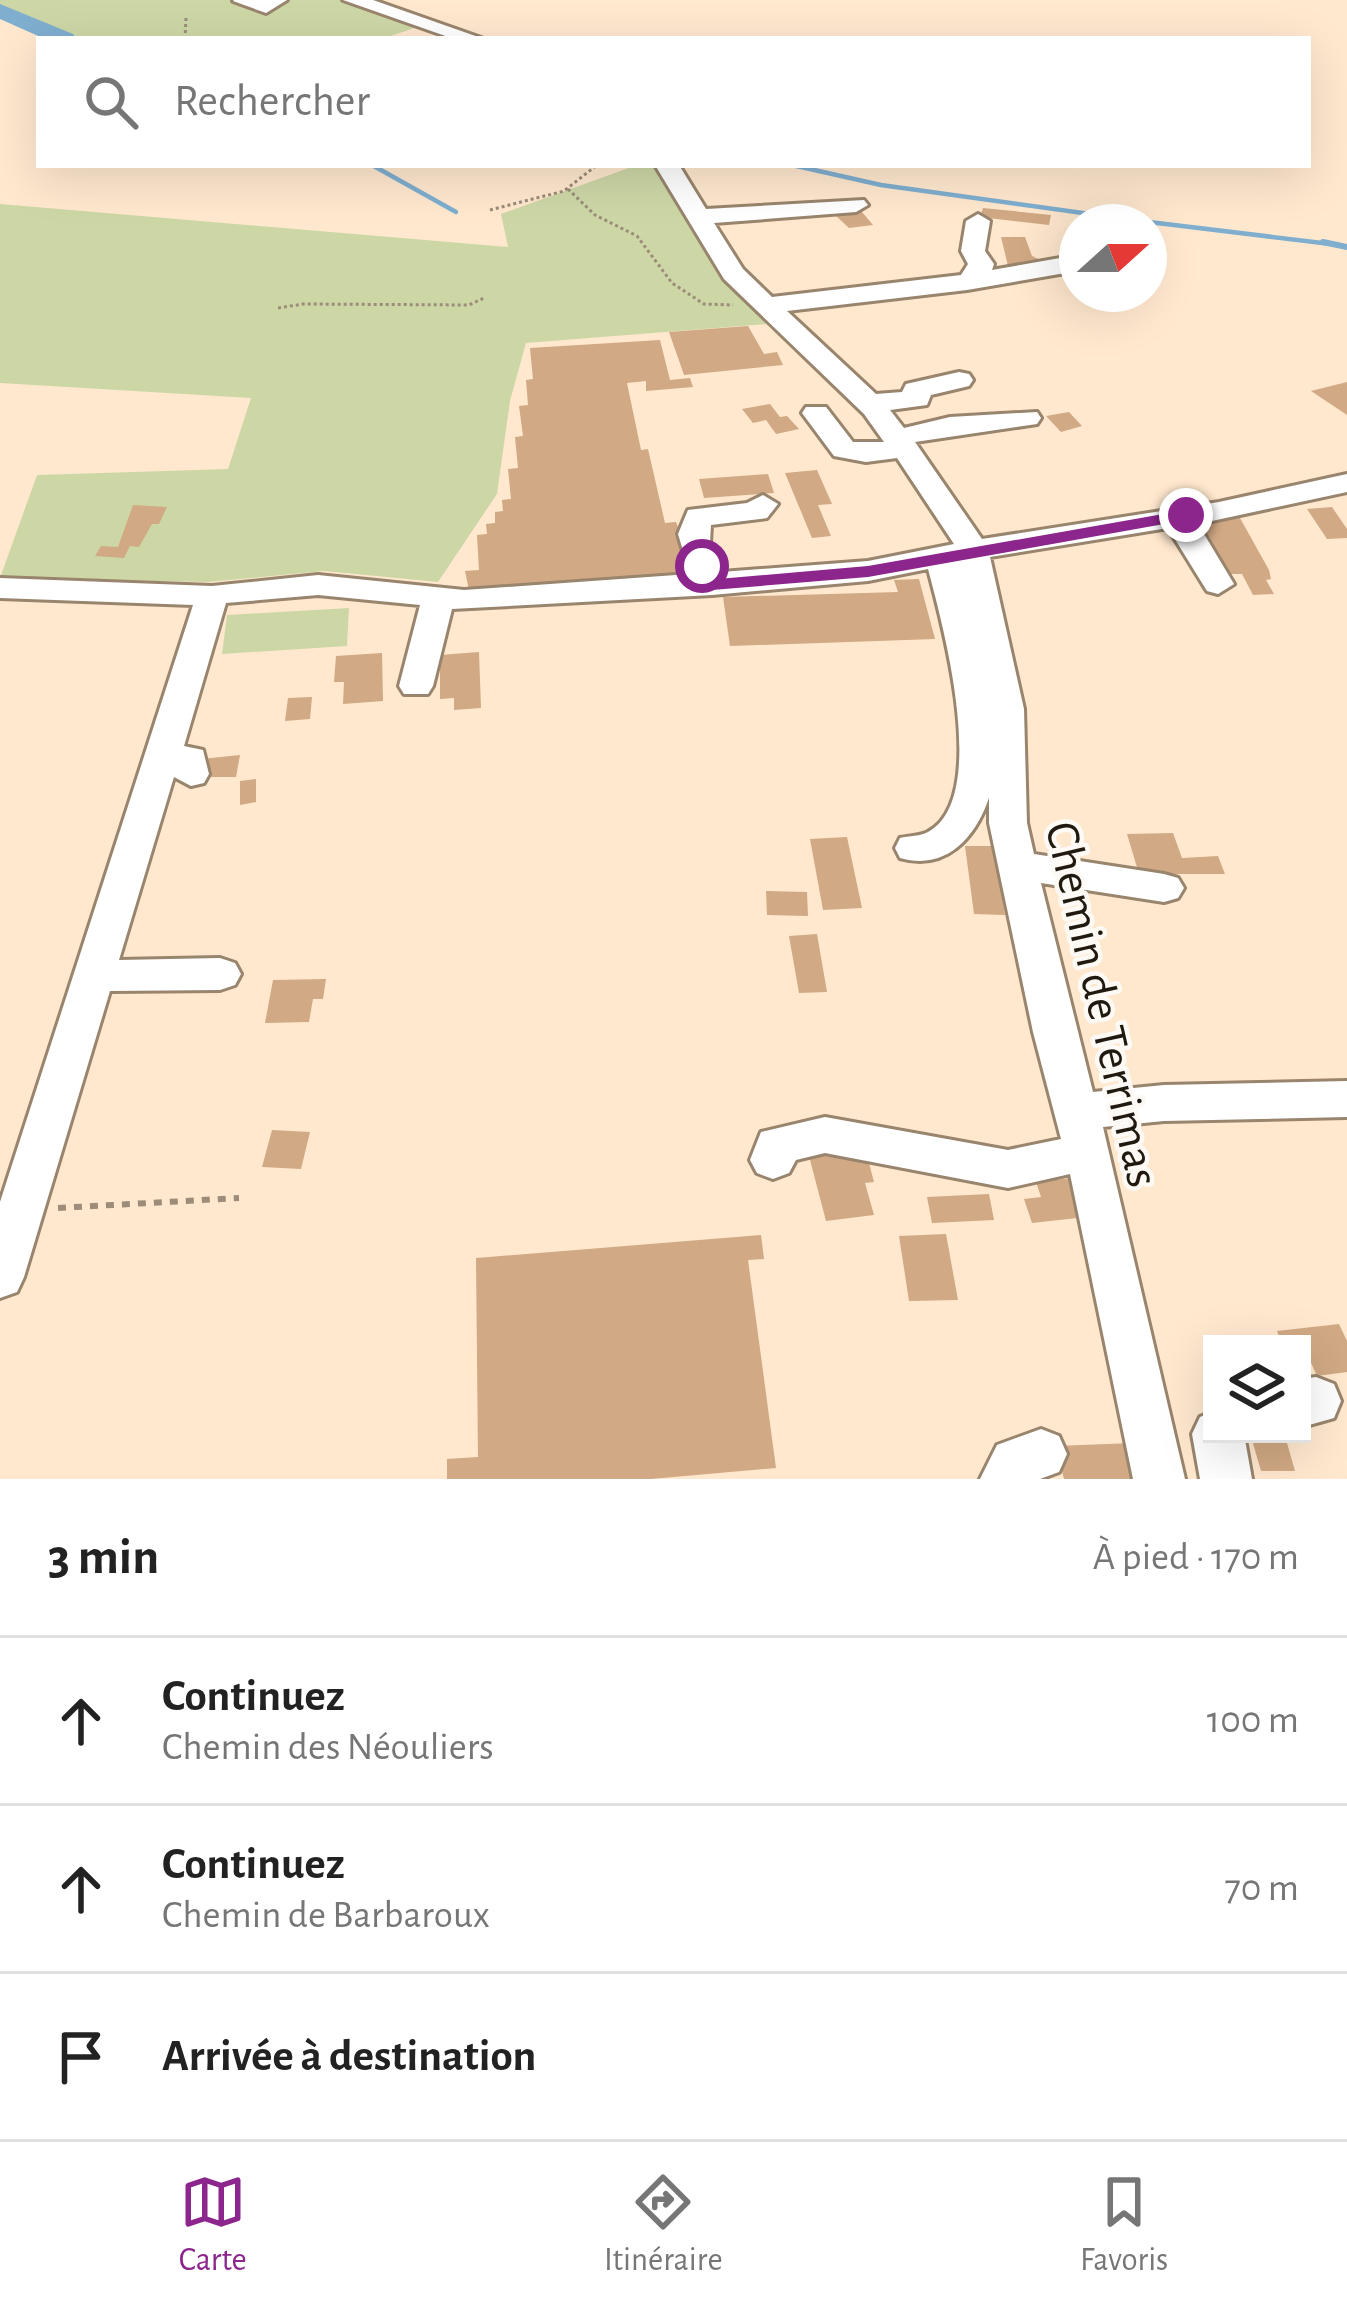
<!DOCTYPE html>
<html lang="fr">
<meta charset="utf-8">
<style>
body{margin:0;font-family:"Alegreya Sans",sans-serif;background:#f2f2f2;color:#222}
.controls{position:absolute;right:36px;bottom:36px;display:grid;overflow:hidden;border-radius:0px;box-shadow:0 12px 48px #0002}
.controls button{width:108px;height:108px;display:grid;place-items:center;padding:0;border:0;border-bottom:3px solid #e0e0e0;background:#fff;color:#222;font:60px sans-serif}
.compass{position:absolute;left:1059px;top:204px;width:108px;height:108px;border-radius:50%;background:#fff;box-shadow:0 12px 48px #0002;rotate:69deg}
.stop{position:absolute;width:36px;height:36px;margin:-27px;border:9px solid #8c268d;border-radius:50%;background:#fff}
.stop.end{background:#8c268d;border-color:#fff;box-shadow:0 3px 12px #0008}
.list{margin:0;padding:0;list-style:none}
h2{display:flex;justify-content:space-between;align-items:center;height:156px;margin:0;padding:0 48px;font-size:51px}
h2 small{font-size:39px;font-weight:400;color:#767676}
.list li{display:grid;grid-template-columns:78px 1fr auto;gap:36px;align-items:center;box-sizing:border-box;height:168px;padding:0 48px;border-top:3px solid #e0e0e0}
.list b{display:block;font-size:45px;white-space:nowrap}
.list p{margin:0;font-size:39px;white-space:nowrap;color:#767676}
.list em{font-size:39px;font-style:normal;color:#767676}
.icon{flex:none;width:66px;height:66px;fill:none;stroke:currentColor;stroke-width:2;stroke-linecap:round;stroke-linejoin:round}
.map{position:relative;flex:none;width:1347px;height:1479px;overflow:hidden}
.search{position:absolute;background:#fff;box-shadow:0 12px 48px #0002;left:36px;right:36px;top:36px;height:132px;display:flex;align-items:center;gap:30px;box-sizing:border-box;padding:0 42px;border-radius:0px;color:#767676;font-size:45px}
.sheet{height:660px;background:#fff}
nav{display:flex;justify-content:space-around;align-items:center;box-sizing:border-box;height:168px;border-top:3px solid #e0e0e0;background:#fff;font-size:33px;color:#767676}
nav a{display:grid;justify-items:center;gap:6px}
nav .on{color:#8c268d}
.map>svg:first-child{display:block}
.green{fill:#cdd7a6}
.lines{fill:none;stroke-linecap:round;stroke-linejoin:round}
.stream-far1{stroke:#7faecf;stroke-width:4.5}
.stream{stroke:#7faecf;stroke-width:6}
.river{fill:#7faecf;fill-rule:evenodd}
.building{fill:#d1a984}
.minor-casing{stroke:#99856d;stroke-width:6}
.path-far1{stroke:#9c8c79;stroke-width:3;stroke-dasharray:3 3;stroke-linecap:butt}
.path{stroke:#9c8c79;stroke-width:6;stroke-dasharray:8 8;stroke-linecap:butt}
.minor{fill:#fff;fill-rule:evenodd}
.route{fill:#8c268d}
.labels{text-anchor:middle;stroke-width:9;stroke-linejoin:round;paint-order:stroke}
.street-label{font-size:48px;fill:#20190f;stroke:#fdf9f4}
</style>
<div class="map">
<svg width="1347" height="1479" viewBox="0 0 1347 1479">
<rect width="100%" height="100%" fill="#ffe8ce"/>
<g class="green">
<polygon points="0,0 345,0 421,26 381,39 76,39 0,8"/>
<polygon points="637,165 657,165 711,259 767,324 526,343 510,401 497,494 438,582 324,571 208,582 0,578 37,475 228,469 251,398 0,383 0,204 508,247 501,214"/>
<polygon points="349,608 347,646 222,654 227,615"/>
</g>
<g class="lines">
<g class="stream-far1">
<polyline points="372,165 456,212"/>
<polyline points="792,165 881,185 1148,222"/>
<polyline points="1149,222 1339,245"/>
</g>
<polyline class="stream" points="1323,242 1347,247"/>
<polygon class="river" points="0,4 73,34 77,39 45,39 0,19"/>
</g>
<g class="building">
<polygon points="983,208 1051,215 1049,225 980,217"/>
<polygon points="862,212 873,225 849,228 835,215"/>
<polygon points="1001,237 1025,237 1032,256 1053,266 1008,266"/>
<polygon points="748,326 764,354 777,352 783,365 684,375 669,332"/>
<polygon points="660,340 670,380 690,378 693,387 646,391 646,381 627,383 641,450 648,449 665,523 676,522 697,579 470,595 465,571 479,570 477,535 487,534 486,524 495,523 495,512 503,511 502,500 511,499 508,469 518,468 515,437 523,436 519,406 528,405 526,380 533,379 530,348"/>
<polygon points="1347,382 1347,415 1311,391"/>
<polygon points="770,404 780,417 787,416 799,429 776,434 766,420 753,423 742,409"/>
<polygon points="1069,412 1082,426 1061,432 1046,416"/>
<polygon points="817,470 832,504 818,505 831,536 812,538 785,473"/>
<polygon points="768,474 774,493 704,498 699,479"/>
<polygon points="133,505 167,507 159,524 152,524 139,547 130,546 124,558 95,556 101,546 118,547"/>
<polygon points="1332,507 1347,529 1347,538 1327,539 1307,509"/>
<polygon points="1240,518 1269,570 1271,579 1266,580 1274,594 1253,595 1242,574 1227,574 1198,521"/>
<polygon points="919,579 935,639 730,646 723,597 898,592 894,580"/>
<polygon points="479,652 481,708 454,710 454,698 440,699 440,655"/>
<polygon points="382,653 383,701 343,704 344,682 334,682 336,656"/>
<polygon points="312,697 310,719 285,721 288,698"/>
<polygon points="240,755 236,777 199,777 202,759"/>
<polygon points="256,779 256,802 240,805 240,781"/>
<polygon points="1173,833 1182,858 1218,856 1225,874 1139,874 1127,834"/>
<polygon points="847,837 862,908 823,910 810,839"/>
<polygon points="965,846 995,846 1005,915 974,914"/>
<polygon points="766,891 807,892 808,916 767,915"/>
<polygon points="817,934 827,992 799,993 789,936"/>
<polygon points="326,979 323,999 313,999 309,1022 265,1023 273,980"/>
<polygon points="272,1130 310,1132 301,1169 262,1167"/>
<polygon points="865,1148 874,1182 865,1183 874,1215 826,1221 809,1156"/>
<polygon points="1072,1178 1086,1217 1032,1223 1024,1199 1041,1197 1036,1182"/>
<polygon points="989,1194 994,1220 932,1223 927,1197"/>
<polygon points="946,1234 958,1300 909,1301 899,1236"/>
<polygon points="761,1235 764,1259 748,1260 776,1468 651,1479 447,1479 447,1459 478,1457 476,1258"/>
<polygon points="1339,1324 1347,1341 1347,1372 1317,1376 1303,1345 1282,1344 1277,1331"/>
<polygon points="1258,1434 1290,1434 1292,1443 1287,1443 1295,1471 1261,1471 1252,1440 1260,1440"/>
<polygon points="1133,1443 1142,1479 1064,1479 1056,1446"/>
</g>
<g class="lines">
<defs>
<g id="minor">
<polygon points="287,0 266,13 233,1 234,0"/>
<polygon points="343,0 373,0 484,39 454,39"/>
<path d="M655 165H679L706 209 864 200 868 205 856 212 714 223 743 269 772 297 961 275 968 264 961 251 966 221 978 214 990 221 985 251 994 264 992 270 1077 255V271L967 290 787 311 876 394 902 392 906 384 959 372 969 374 973 380 969 386 931 395 927 405 890 410 904 428 950 417 1037 412 1041 418 1037 424 915 442 982 539 1219 502 1347 474V492L1198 524 1234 584 1218 594 1207 591 1168 528 990 557 1024 709 1027 823 1034 854 1164 874 1178 878 1184 888 1178 898 1164 902 1041 883 1093 1092 1164 1085 1347 1081V1117L1164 1121 1103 1127 1185 1479H1133L1070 1174 1008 1188 825 1153 796 1160 789 1173 773 1179 757 1173 750 1160 761 1132 825 1117 1008 1150 1061 1139 1033 1032 989 823V798C975 838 946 871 900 858L895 848 900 838C908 836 922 836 928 832 991 798 942 622 928 569L868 581 712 595 452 609 433 686 428 694H404L399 686 420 605 318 595 226 603 184 746 203 750 209 774 204 783 191 786 174 777 119 960 220 958 235 963 241 974 235 985 220 990 110 991 24 1277 17 1292 0 1298V1202L193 605 0 598V578L212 586 318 575 464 590 690 574 678 534 688 510 747 503 763 495 778 504 767 518 711 525 710 543 721 572 868 561 954 544 897 458 866 462 834 456 802 413 806 407H826L853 442H884L864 414 724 279Z"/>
<polygon points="1316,1377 1334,1384 1341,1401 1334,1418 1302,1427 1302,1379"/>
<polygon points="1212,1412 1212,1434 1244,1434 1252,1479 1200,1479 1192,1434 1200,1417"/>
<polygon points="1041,1429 1059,1436 1067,1454 1059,1472 1040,1479 980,1479 997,1445"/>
</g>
</defs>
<use href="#minor" class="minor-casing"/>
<g class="path-far1">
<polyline points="185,39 186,18"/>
<polyline points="568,189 595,215 637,236 672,283 704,304 733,305"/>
<polyline points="490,210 564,191 597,165"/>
<polyline points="278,308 303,304 469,305 484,298"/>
</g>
<polyline class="path" points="58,1208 239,1198"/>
<use href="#minor" class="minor"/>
</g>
<polygon class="route" points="1186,510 1192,512 1192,519 868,577 712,590 705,588 694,566 708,562 718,579 868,566"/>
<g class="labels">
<g class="street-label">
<text transform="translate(1104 1004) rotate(77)" y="17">Chemin de Terrimas</text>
</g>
</g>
</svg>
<div class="controls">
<button><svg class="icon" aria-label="layers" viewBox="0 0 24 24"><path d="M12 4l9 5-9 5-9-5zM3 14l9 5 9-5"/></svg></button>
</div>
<svg class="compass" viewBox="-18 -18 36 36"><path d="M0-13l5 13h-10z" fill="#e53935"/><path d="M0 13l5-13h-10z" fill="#767676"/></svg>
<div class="stop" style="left:702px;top:566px"></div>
<div class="stop end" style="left:1186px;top:515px"></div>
<div class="search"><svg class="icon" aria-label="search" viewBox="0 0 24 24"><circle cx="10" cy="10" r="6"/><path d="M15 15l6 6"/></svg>Rechercher</div>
</div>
<section class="sheet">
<h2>3 min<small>À pied · 170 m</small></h2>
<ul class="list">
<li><svg class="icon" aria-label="ahead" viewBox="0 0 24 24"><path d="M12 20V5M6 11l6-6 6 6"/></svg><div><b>Continuez</b><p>Chemin des Néouliers</p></div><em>100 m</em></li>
<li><svg class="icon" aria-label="ahead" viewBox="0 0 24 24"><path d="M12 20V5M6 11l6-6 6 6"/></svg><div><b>Continuez</b><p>Chemin de Barbaroux</p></div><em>70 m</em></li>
<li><svg class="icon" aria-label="arrive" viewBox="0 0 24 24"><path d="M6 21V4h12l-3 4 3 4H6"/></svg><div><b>Arrivée à destination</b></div></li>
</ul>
</section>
<nav>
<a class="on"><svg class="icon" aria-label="map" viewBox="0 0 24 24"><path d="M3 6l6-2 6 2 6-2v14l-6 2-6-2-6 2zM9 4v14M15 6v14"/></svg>Carte</a>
<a><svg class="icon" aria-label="directions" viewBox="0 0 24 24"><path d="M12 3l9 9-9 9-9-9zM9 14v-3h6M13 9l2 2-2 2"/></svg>Itinéraire</a>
<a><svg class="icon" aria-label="saved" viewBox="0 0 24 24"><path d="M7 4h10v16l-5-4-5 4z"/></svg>Favoris</a>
</nav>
